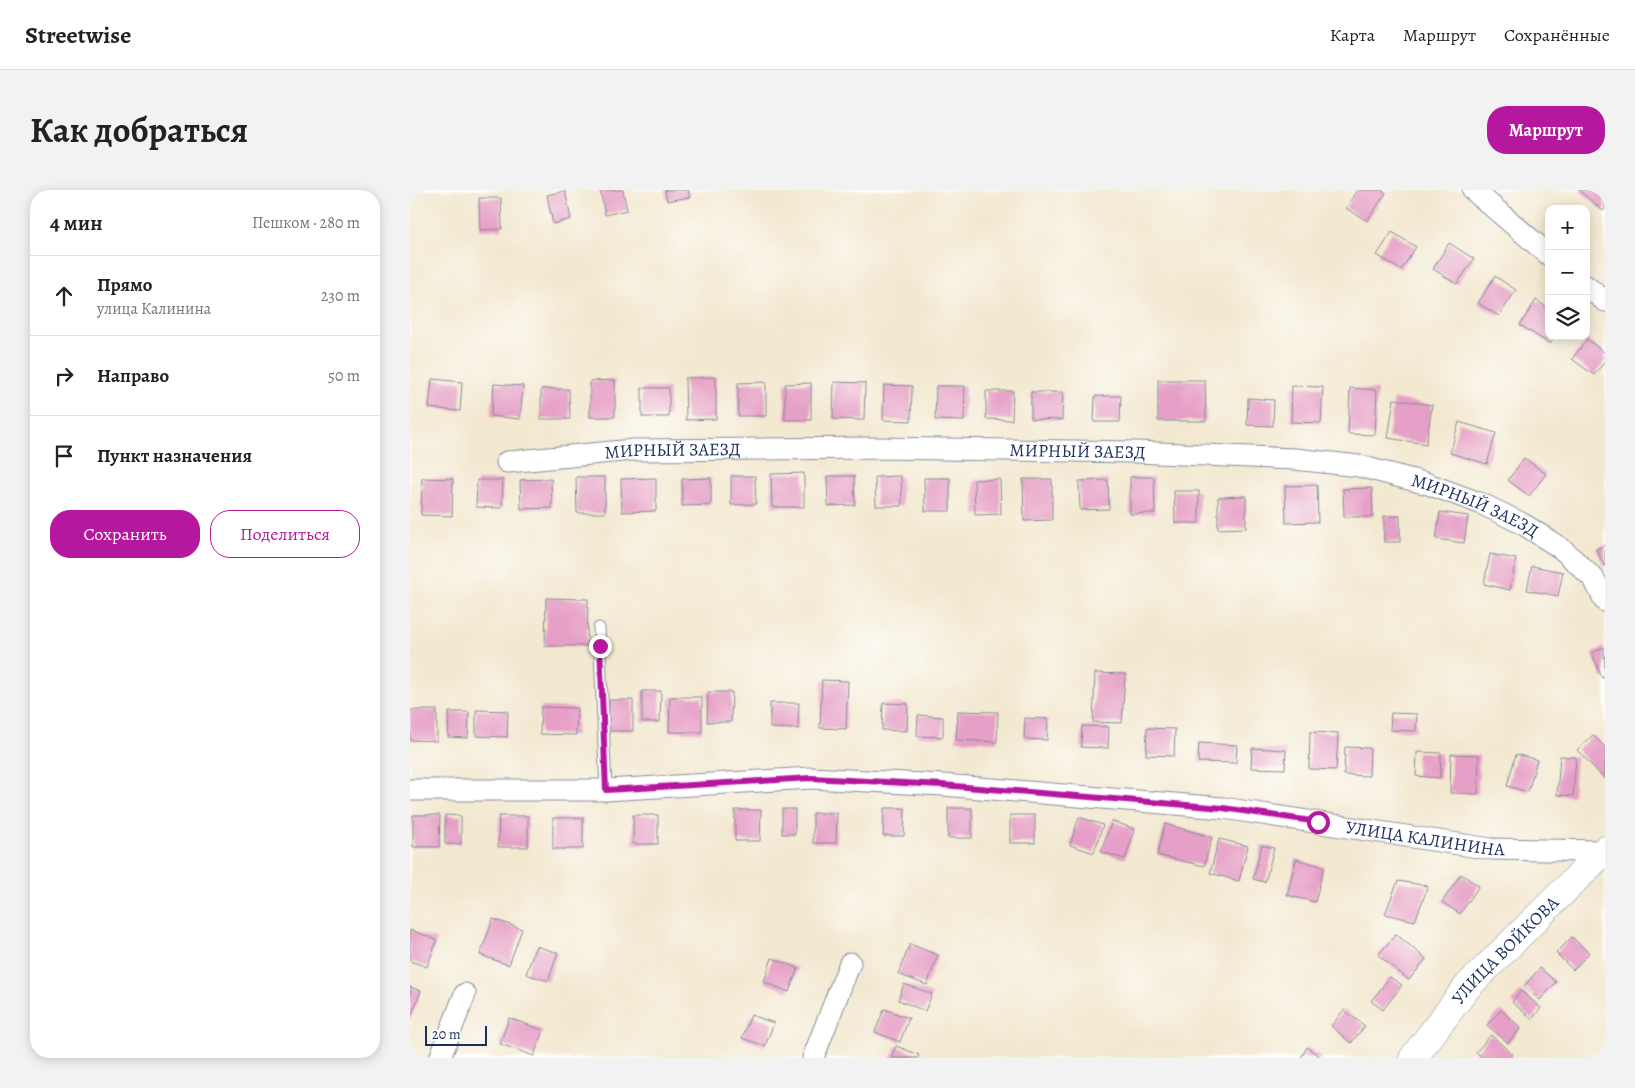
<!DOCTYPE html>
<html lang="ru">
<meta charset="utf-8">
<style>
body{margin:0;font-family:Alegreya,serif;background:#f2f2f2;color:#222}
.controls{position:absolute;right:15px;top:15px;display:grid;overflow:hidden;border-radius:10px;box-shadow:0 2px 12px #0003}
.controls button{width:45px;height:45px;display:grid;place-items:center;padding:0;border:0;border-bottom:1px solid #e0e0e0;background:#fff;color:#222;font:25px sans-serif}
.scale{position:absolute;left:15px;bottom:12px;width:62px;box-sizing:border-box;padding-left:5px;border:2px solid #1b2f5e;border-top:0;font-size:14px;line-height:18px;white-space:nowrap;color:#1b2f5e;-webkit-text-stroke:4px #fdfcf7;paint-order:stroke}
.stop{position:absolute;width:15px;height:15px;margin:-11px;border:4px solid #b5179e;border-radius:50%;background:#fff}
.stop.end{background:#b5179e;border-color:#fff;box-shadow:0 1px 5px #0008}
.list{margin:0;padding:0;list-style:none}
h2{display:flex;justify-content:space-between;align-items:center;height:65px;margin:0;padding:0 20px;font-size:21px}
h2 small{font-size:16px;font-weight:400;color:#767676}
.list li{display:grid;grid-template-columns:32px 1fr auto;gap:15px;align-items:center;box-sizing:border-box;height:80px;padding:0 20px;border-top:1px solid #e0e0e0}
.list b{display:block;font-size:19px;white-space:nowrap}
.list p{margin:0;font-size:16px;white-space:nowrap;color:#767676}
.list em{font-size:16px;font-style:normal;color:#767676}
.actions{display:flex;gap:10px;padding:15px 20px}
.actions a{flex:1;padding:11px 0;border:1px solid #b5179e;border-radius:20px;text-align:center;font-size:18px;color:#b5179e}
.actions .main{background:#b5179e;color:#fff}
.icon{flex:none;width:28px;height:28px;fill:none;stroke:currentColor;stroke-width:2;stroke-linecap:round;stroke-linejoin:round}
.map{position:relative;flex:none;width:1195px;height:868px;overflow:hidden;border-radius:20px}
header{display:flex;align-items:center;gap:30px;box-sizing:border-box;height:70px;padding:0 25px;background:#fff;border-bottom:1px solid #e0e0e0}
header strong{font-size:24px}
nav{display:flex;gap:28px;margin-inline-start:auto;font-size:18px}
.intro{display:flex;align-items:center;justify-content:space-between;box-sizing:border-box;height:120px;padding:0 30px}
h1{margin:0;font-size:35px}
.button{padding:12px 22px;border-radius:20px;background:#b5179e;color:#fff;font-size:18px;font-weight:700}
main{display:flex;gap:30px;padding:0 30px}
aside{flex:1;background:#fff;border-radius:20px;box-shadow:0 2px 12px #0003}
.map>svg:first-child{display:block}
.building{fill:#e69fc6}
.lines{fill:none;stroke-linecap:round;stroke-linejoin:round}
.service-casing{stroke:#878c97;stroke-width:13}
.minor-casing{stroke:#878c97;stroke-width:23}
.tertiary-casing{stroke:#878c97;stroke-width:29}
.service{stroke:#fff;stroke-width:11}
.minor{stroke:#fff;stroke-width:21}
.tertiary{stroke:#fff;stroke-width:28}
.route{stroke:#b5179e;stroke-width:6}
.labels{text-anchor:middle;stroke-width:4;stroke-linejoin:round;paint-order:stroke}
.street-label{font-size:18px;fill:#1b2f5e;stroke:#fdfcf7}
</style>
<header>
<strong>Streetwise</strong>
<nav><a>Карта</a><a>Маршрут</a><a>Сохранённые</a></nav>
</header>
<div class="intro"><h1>Как добраться</h1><a class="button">Маршрут</a></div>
<main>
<aside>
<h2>4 мин<small>Пешком · 280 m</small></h2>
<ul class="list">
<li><svg class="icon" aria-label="ahead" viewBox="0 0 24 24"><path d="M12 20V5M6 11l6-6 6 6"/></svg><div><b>Прямо</b><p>улица Калинина</p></div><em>230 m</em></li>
<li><svg class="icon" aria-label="right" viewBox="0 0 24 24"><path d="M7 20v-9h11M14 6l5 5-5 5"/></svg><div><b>Направо</b></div><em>50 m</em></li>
<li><svg class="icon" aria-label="arrive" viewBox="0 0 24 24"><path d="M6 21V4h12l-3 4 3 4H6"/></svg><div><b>Пункт назначения</b></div></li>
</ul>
<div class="actions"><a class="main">Сохранить</a><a>Поделиться</a></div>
</aside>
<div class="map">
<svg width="1195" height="868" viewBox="0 0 1195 868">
<rect width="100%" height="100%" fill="#fdfcf7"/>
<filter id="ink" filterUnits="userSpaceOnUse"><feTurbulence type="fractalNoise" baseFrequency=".02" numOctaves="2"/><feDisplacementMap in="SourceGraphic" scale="10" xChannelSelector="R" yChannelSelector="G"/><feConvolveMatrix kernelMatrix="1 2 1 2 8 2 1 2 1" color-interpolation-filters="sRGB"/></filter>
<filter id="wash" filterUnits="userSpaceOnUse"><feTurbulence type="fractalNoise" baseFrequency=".0096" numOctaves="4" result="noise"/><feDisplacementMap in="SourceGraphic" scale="20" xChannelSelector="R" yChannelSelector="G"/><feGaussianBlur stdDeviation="1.12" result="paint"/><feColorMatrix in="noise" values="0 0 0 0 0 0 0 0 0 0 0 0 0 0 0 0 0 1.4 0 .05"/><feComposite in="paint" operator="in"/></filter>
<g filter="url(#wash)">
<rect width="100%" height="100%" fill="#f3e8d0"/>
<g id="blocks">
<g class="building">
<polygon points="190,0 213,0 217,20 195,25"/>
<polygon points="255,0 278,0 280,7 257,11"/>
<polygon points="947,0 971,0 976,3 957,31 936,18"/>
<polygon points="1169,0 1195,0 1195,19 1193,21"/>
<polygon points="155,1 161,29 143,34 137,5"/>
<polygon points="69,8 91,8 92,39 70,40"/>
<polygon points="982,42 1006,57 991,80 967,65"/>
<polygon points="1039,53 1064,69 1047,94 1023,79"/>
<polygon points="1085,86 1106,100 1089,126 1068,113"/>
<polygon points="1126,110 1139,119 1139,146 1146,146 1140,154 1110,135"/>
<polygon points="1177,149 1195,163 1195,171 1184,185 1162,169"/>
<polygon points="306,187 306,229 276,230 275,188"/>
<polygon points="22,189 52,192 50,221 19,218"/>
<polygon points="205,190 205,227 180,227 180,191"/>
<polygon points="748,190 795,190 796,231 748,231"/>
<polygon points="356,192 356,226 328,226 328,193"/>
<polygon points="424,192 455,193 454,230 423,229"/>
<polygon points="401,193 401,230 375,230 375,194"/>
<polygon points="84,194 113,196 110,229 81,226"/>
<polygon points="474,195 502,196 501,231 473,230"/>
<polygon points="526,196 555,196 554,231 525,230"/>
<polygon points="882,196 913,197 911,233 881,232"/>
<rect x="232" y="198" width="27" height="29"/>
<polygon points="940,198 967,200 965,245 938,244"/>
<polygon points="131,199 159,199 160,229 131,229"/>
<polygon points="576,201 603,201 602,230 576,229"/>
<polygon points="621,202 653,202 652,230 621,229"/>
<polygon points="685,206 711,206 710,232 684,232"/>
<polygon points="838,208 864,210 863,236 837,235"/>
<polygon points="984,209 1022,215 1016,254 978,248"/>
<polygon points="1049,232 1086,243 1077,274 1040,263"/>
<polygon points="1114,268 1136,284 1119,306 1098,290"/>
<polygon points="394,283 394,317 362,317 361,284"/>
<polygon points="321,286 345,286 346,314 321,315"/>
<polygon points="417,286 444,286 445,315 418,316"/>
<polygon points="491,286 492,316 466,316 465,287"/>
<polygon points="166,287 195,287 195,323 167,323"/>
<polygon points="720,287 744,287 745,323 720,324"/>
<polygon points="12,288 43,289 42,326 11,325"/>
<polygon points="246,288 246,321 212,322 211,289"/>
<polygon points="301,288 301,315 272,316 272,289"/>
<polygon points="514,288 540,288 540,321 515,321"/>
<polygon points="141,289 142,318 111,319 110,290"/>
<polygon points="590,289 591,324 565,325 564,290"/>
<polygon points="613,289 642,289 642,330 614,331"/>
<polygon points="67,290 93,290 92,318 66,317"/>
<polygon points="698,290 699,319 670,320 669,291"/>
<polygon points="907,295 908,332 876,333 875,296"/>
<polygon points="962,298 963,327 934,327 933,299"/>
<polygon points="764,301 789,301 789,333 765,333"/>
<polygon points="836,306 836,338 808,339 808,307"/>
<polygon points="1030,322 1058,326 1054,353 1026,349"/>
<rect x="974" y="326" width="16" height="26"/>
<polygon points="1195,355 1195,377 1186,359"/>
<polygon points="1080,364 1106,369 1100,400 1074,394"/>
<polygon points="1122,376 1153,382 1148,406 1117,400"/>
<polygon points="136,408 178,409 177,456 135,456"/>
<polygon points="1194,457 1195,487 1192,488 1182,463"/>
<polygon points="685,483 715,484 712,533 683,532"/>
<polygon points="412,490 438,491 436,539 410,538"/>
<polygon points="232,501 251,501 250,532 232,532"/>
<polygon points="298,502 322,502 321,532 297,532"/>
<polygon points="260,507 292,507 292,542 259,542"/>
<polygon points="199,510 223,510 223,541 198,541"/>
<polygon points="360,513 389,513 388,539 360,538"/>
<polygon points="473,513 498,514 497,541 472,540"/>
<polygon points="131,517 167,518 166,545 130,544"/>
<polygon points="0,520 27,520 27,551 0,550"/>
<polygon points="66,520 98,521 97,547 66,546"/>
<polygon points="548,521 588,522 587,552 546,550"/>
<polygon points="39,522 59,522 58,548 38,547"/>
<polygon points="981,523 1007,524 1006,541 980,540"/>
<polygon points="508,525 533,527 533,547 507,546"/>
<polygon points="615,528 638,529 637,550 614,549"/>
<polygon points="672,536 699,537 698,558 671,557"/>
<polygon points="737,538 765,539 764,566 736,565"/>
<polygon points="900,542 928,543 926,580 899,579"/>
<polygon points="1183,545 1195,557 1195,589 1167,560"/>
<polygon points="789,553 827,555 826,573 788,572"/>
<polygon points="935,557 960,558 959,586 934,585"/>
<polygon points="842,558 876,560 875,579 841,578"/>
<polygon points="1007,562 1031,563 1030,588 1006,586"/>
<polygon points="1041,564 1069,565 1068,604 1040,603"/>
<polygon points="1106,564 1127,570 1118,602 1097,596"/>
<polygon points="1150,566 1166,567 1163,606 1147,605"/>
<polygon points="474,618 495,618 494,646 473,646"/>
<rect x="538" y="618" width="24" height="30"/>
<rect x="372" y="619" width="13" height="25"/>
<polygon points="325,620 351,620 350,651 325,651"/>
<polygon points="403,623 427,623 426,653 403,653"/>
<polygon points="3,625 30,625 29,657 3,657"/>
<polygon points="35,625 51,626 51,654 35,654"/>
<rect x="223" y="625" width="25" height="29"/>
<rect x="600" y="625" width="25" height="28"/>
<polygon points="89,626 118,626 118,657 88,657"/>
<polygon points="669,627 693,635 684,663 660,655"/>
<rect x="143" y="628" width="30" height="31"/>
<polygon points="702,631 725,639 715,669 691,662"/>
<polygon points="755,634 802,647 794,676 747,665"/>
<polygon points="809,649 838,656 829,691 800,683"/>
<polygon points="852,655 864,658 855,692 843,689"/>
<polygon points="886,669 914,677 905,712 877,705"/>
<polygon points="1051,684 1069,696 1050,724 1032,712"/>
<polygon points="988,691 1018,696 1005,731 975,724"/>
<polygon points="83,729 112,739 99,775 70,765"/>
<polygon points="0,740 27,750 17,777 0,771"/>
<polygon points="986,744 1016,769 999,790 968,765"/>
<polygon points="1162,747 1179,763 1163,780 1146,763"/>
<polygon points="500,754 528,765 517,795 488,784"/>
<polygon points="126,756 148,763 138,791 116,784"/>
<polygon points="362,768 388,778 379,802 354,792"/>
<polygon points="1130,778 1146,792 1130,810 1114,796"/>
<polygon points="980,787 992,795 973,820 961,811"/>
<polygon points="494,794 522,804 515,821 488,810"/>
<polygon points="0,797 11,801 0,830"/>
<polygon points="1111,801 1131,818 1122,829 1102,812"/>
<polygon points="474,819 499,828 490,852 465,842"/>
<polygon points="934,820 955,836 941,853 921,836"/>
<polygon points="1091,820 1111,838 1098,853 1077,835"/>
<polygon points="341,825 364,833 355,856 332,848"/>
<polygon points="99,828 133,840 124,866 90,854"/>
<polygon points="1081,845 1103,865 1100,868 1073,868 1066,862"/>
<polygon points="486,856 509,865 508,868 481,868"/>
<polygon points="897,857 912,868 891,868"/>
</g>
</g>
</g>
<g filter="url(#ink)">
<use href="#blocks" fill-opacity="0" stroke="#878c97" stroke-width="1"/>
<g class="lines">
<defs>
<polyline id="service" points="189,438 196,600"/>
<g id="minor">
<polyline points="1063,0 1139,65"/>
<polyline points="1176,96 1195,111"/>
<path id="s1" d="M97 272 223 260 467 258 726 262 885 269 949 276 1018 294 1072 314 1113 334 1152 359 1184 389 1195 411"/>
<path id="s2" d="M0 600H196L401 588 533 595 813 618 1081 659 1192 661"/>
<polyline points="30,868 55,804"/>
<polyline points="403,868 440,773"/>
</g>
<g id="tertiary">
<path id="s3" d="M1003 868 1058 796 1195 660"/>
</g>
</defs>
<use href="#service" class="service-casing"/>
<use href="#minor" class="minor-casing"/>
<use href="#tertiary" class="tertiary-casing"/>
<use href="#service" class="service"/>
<use href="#minor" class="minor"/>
<use href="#tertiary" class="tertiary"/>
</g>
</g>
<g class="lines" filter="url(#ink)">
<polyline class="route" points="190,456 196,600 401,588 532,595 813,618 908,632"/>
</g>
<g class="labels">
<g class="street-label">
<text dy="6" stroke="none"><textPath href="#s1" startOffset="166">МИРНЫЙ ЗАЕЗД</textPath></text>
<text dy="6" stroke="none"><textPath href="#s1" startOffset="571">МИРНЫЙ ЗАЕЗД</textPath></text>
<text dy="6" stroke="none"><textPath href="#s1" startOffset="976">МИРНЫЙ ЗАЕЗД</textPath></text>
<text dy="6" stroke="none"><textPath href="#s2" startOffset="1019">УЛИЦА КАЛИНИНА</textPath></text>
<text dy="6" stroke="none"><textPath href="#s3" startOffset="142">УЛИЦА ВОЙКОВА</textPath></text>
</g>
</g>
</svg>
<div class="controls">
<button>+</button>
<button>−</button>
<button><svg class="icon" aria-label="layers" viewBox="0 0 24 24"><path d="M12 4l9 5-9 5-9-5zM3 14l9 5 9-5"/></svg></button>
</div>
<div class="scale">20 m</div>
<div class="stop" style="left:908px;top:632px"></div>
<div class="stop end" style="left:190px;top:456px"></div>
</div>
</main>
